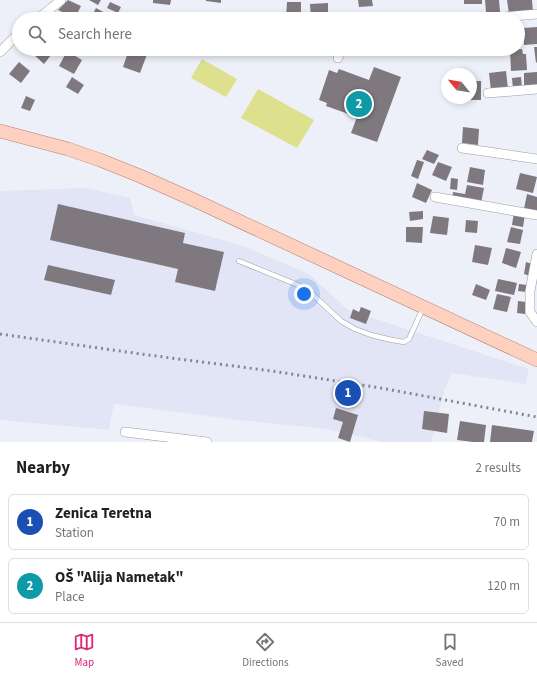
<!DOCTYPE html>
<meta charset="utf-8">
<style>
body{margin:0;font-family:"Source Sans 3",sans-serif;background:#f2f2f2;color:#202124}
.compass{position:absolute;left:441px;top:68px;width:36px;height:36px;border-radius:50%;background:#fff;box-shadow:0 2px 6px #0003;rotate:300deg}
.you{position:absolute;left:304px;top:294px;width:14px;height:14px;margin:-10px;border:3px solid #fff;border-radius:50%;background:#1a73e8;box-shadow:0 0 0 6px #1a73e833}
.badge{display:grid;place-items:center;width:26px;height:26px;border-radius:50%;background:#db2777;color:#fff;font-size:13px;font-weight:700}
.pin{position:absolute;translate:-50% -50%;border:2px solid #fff;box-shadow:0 1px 4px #0006}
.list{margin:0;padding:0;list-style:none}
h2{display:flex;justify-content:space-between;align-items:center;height:52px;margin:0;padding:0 16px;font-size:17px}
h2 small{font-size:13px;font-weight:400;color:#757577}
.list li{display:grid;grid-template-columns:26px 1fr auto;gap:12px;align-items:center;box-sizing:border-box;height:56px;margin:0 8px 8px;padding:0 8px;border:1px solid #e0e0e0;border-radius:6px}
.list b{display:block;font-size:15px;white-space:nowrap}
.list p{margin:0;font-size:13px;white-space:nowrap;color:#757577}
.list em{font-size:13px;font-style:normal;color:#757577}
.icon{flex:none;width:22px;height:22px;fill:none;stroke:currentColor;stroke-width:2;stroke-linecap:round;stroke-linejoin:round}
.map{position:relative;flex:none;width:537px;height:442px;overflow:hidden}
.search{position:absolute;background:#fff;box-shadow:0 2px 6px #0003;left:12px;right:12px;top:12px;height:44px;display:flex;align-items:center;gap:10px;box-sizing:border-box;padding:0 14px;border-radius:22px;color:#757577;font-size:15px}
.sheet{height:180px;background:#fff}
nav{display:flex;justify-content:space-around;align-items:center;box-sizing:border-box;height:56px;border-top:1px solid #e0e0e0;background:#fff;font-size:11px;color:#757577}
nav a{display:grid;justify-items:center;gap:2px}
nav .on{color:#db2777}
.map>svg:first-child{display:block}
.built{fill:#e2e5f5}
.green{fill:#dde08c}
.building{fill:#7f797f}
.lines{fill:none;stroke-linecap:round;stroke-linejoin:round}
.service-casing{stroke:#9a9ca4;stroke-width:5.5}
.minor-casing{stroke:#9a9ca4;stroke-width:10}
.primary-casing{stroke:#b48170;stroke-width:14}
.service{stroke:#fff;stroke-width:4.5}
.minor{stroke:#fff;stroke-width:9}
.primary{stroke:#fed0bf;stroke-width:13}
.rail{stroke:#85868c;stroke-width:3;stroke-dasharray:2 4;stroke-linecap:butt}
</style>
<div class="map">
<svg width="537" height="442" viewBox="0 0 537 442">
<rect width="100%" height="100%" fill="#eef0f9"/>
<polygon class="built" points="86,188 130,198 134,215 244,246 309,274 348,310 529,369 525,384 452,373 445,388 431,442 382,442 327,429 239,420 114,404 109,430 0,420 0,191"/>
<g class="green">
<polygon points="202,59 237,79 226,97 191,78"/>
<polygon points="258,89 314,120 297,148 241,118"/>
</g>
<g class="building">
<polygon points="68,0 81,6 75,18 58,10"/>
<polygon points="89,0 101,0 98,5"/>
<polygon points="153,0 171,0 170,5 153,3"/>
<polygon points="206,0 221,0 221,3 206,1"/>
<polygon points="358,0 372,0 373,6 359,7"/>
<rect x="464" y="0" width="18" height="4"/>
<polygon points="485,0 499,0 500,12 486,12"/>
<polygon points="507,0 532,0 533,12 509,14"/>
<polygon points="110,2 121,7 118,13 107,8"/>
<polygon points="287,2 301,2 301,18 286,18"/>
<polygon points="328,3 328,19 311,19 310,4"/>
<polygon points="96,8 107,14 105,19 90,19"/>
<polygon points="537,27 537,44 524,45 523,28"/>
<polygon points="534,47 537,47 537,62 536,63"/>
<polygon points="37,49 54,49 55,50 44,64 33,54"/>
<polygon points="129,49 149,49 140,73 123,67"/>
<polygon points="462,49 484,49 484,51 462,53"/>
<polygon points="522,49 523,54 526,54 527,70 511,71 510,50"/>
<polygon points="67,51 82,60 74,74 59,66"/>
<polygon points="19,62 30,71 21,83 9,74"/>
<polygon points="374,67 401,77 377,142 351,133 357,117 326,106 327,103 319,100 329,70 337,73 339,69 369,80"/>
<polygon points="506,71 508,89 491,91 489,73"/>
<polygon points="537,72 537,87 524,88 524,73"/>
<polygon points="72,77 84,85 78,94 66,87"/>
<polygon points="521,77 522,88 513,89 512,78"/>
<polygon points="471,81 481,81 481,100 466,100 466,98 471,98"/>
<polygon points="26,96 35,100 30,111 21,108"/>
<polygon points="463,127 479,129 478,145 462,143"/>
<polygon points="427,150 439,155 434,164 422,159"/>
<polygon points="417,160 424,162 418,179 411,176"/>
<polygon points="438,162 452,167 446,181 432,175"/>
<polygon points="470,167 485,170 483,185 467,182"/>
<polygon points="520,173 537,177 533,193 516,189"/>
<polygon points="451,178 458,179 457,190 450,189"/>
<polygon points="417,183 432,190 426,203 412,197"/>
<polygon points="467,185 484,188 481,203 452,199 453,192 465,194"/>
<polygon points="527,194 537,197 537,212 524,209"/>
<polygon points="58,204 185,233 183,243 224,252 215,291 175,282 178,269 50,240"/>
<polygon points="423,211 423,219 410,221 409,212"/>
<polygon points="514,212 525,214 523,227 512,225"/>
<polygon points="433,216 449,218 447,235 430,233"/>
<polygon points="466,220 478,221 477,233 465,232"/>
<polygon points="406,227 423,227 422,243 406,242"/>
<polygon points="511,227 523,230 520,244 507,242"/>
<polygon points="475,245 492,248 488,265 472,262"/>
<polygon points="506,248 521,252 516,268 502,263"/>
<polygon points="526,262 532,264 530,276 524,274"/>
<polygon points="48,265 115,280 111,295 44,280"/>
<polygon points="498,279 517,283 514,295 495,291"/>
<polygon points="476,284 490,290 486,300 472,295"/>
<polygon points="519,284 527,285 526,292 518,291"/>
<polygon points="497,294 511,297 507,312 493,309"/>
<polygon points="518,301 526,302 525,314 517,313"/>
<polygon points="361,307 371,311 366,324 350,318 353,309 359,312"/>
<polygon points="336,408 358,415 350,442 338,438 343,422 333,419"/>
<polygon points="424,411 449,414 447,433 422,429"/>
<polygon points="460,421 486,425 484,442 473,442 457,440"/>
<polygon points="492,425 534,431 532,442 490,442"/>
</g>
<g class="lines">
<defs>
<polyline id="service" points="239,261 298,285 311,293 341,321 355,329 371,335 392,340 404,342 409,339 423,308"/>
<g id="minor">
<polyline points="38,19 61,0"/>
<polyline points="481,19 537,14"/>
<polyline points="0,52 19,33"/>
<polyline points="338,58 340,49"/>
<polyline points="488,93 537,89"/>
<polyline points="462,148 537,159"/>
<polyline points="435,197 537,215"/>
<polyline points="537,254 530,291 530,312 537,322"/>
<polyline points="125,432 207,442"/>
</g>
<polyline id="primary" points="0,131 68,149 100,160 140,176 194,200 537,360"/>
</defs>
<use href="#service" class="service-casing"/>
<use href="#minor" class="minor-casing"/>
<use href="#primary" class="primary-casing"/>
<use href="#service" class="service"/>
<use href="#minor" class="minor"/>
<use href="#primary" class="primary"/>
<polyline class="rail" points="0,334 148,355 272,371 381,388 537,417"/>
</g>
</svg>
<svg class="compass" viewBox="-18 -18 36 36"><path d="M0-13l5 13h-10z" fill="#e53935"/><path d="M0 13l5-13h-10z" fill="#757577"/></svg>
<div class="you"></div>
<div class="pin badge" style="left:348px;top:393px;background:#1a4fb4">1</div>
<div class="pin badge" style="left:359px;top:104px;background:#0f9aa8">2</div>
<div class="search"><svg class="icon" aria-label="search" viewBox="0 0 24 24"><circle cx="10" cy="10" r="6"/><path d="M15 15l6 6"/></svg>Search here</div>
</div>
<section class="sheet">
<h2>Nearby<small>2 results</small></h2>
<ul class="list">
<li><span class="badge" style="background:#1a4fb4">1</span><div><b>Zenica Teretna</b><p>Station</p></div><em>70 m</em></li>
<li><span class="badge" style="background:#0f9aa8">2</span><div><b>OŠ &quot;Alija Nametak&quot;</b><p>Place</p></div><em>120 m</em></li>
</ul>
</section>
<nav>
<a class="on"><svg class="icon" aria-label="map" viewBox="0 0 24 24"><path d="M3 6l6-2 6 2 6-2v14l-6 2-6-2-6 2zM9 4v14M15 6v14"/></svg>Map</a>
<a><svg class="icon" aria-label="directions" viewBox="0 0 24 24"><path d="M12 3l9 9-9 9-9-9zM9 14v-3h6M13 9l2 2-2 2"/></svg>Directions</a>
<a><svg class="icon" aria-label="saved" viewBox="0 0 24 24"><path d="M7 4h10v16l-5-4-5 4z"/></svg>Saved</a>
</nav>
